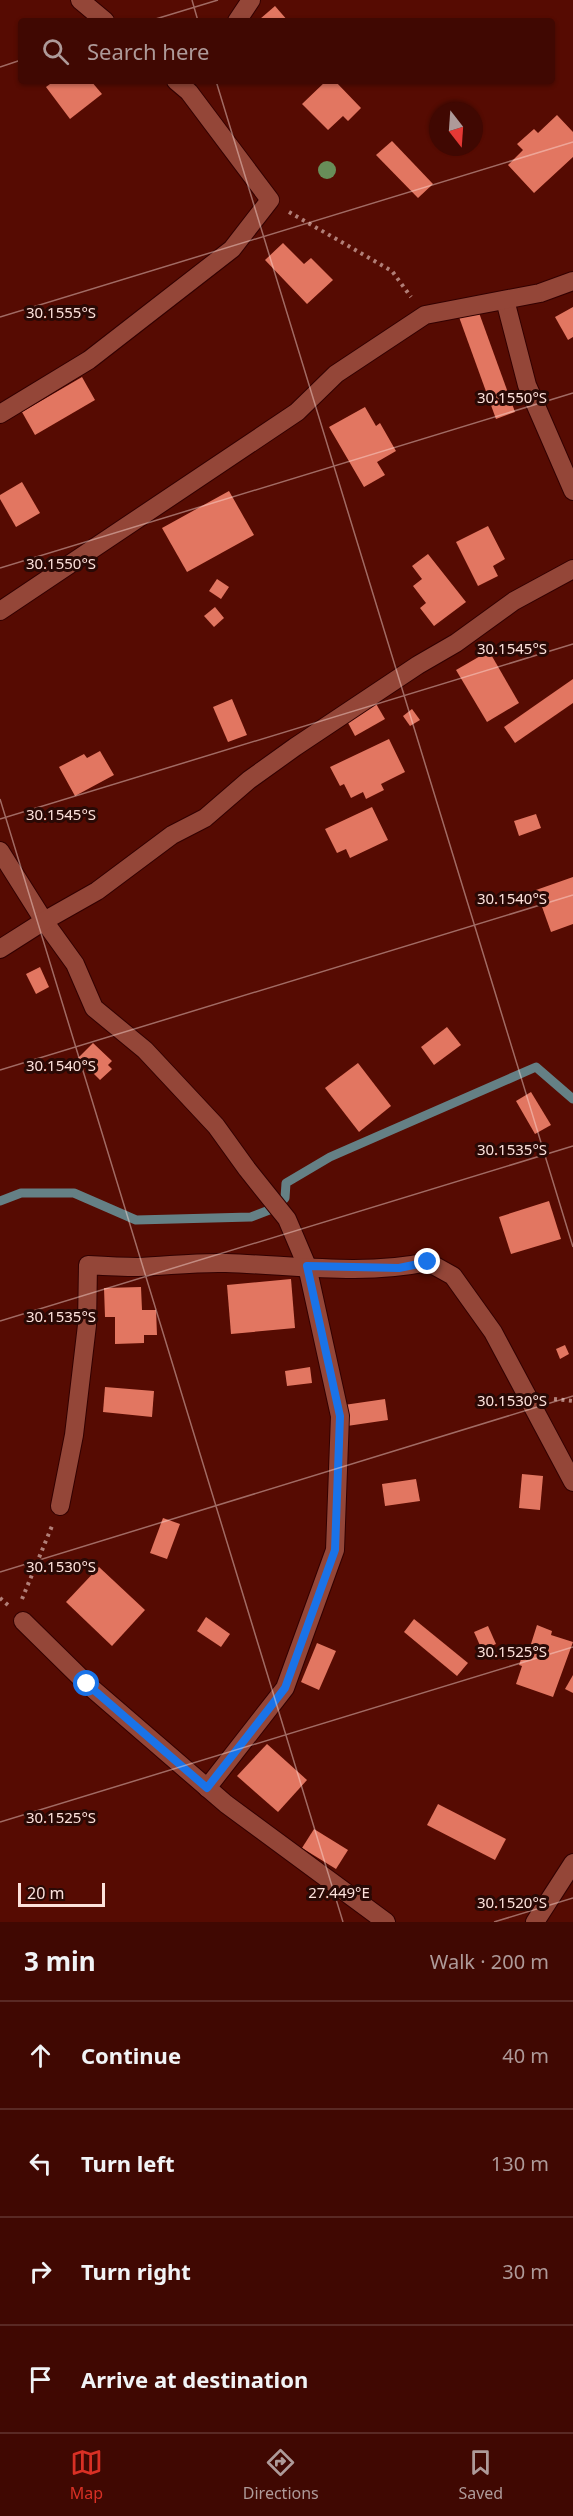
<!DOCTYPE html>
<meta charset="utf-8">
<style>
body{margin:0;font-family:"Noto Sans",sans-serif;background:#4b1611;color:#f1f3f6}
.compass{position:absolute;left:429px;top:102px;width:54px;height:54px;border-radius:50%;background:#400802;box-shadow:0 2px 4px #0004;rotate:163deg}
.scale{position:absolute;left:18px;bottom:15px;width:87px;box-sizing:border-box;padding-left:6px;border:3px solid #fde1db;border-top:0;font-size:16px;line-height:21px;white-space:nowrap;color:#fde1db;-webkit-text-stroke:4px #290905;paint-order:stroke}
.stop{position:absolute;width:18px;height:18px;margin:-14px;border:4px solid #1a73e8;border-radius:50%;background:#fff}
.stop.end{background:#1a73e8;border-color:#fff;box-shadow:0 2px 6px #0008}
.list{margin:0;padding:0;list-style:none}
h2{display:flex;justify-content:space-between;align-items:center;height:78px;margin:0;padding:0 24px;font-size:26px}
h2 small{font-size:20px;font-weight:400;color:#ae9a99}
.list li{display:grid;grid-template-columns:39px 1fr auto;gap:18px;align-items:center;box-sizing:border-box;height:108px;padding:0 24px;border-top:2px solid #592924}
.list b{display:block;font-size:22px;white-space:nowrap}
.list em{font-size:20px;font-style:normal;color:#ae9a99}
.icon{flex:none;width:33px;height:33px;fill:none;stroke:currentColor;stroke-width:2;stroke-linecap:round;stroke-linejoin:round}
.map{position:relative;flex:none;width:573px;height:1922px;overflow:hidden}
.search{position:absolute;background:#400802;box-shadow:0 2px 4px #0004;left:18px;right:18px;top:18px;height:66px;display:flex;align-items:center;gap:15px;box-sizing:border-box;padding:0 21px;border-radius:6px;color:#ae9a99;font-size:22px}
.sheet{height:510px;background:#400802}
nav{display:flex;justify-content:space-around;align-items:center;box-sizing:border-box;height:84px;border-top:2px solid #592924;background:#400802;font-size:16px;color:#ae9a99}
nav a{display:grid;justify-items:center;gap:3px}
nav .on{color:#d93025}
.map>svg:first-child{display:block}
.lines{fill:none;stroke-linecap:round;stroke-linejoin:round}
.stream{stroke:#658085;stroke-width:9}
.building{fill:#e27661}
.minor-casing{stroke:#320000;stroke-width:20}
.path{stroke:#b17f78;stroke-width:4;stroke-dasharray:3 4.5;stroke-linecap:butt}
.minor{stroke:#944638;stroke-width:18}
.tree{fill:#688e59}
.route{stroke:#1a73e8;stroke-width:8}
.ticks{fill:none;stroke:#fde1db;stroke-width:1.5;stroke-opacity:0.45}
.ticks-label{font-size:15px;text-anchor:middle;fill:#fde1db;stroke:#290905;stroke-width:6;stroke-linejoin:round;paint-order:stroke}
</style>
<div class="map">
<svg width="573" height="1922" viewBox="0 0 573 1922">
<rect width="100%" height="100%" fill="#560b02"/>
<g class="lines">
<polyline class="stream" points="0,1201 21,1193 74,1193 136,1220 251,1217 277,1207 285,1198 286,1183 330,1157 536,1067 573,1099"/>
</g>
<g class="building">
<polygon points="275,6 288,21 262,21 260,19"/>
<polygon points="54,81 91,81 102,94 70,119 46,87"/>
<polygon points="326,81 335,81 361,108 348,121 343,116 328,130 302,104"/>
<polygon points="557,115 573,132 573,157 534,193 508,165 523,150 517,144 534,129 538,133"/>
<polygon points="392,141 433,184 418,198 376,155"/>
<polygon points="283,243 304,264 311,258 333,280 307,304 265,260"/>
<polygon points="573,307 573,337 568,340 555,317"/>
<polygon points="478,310 515,412 496,419 459,317"/>
<polygon points="82,377 95,400 35,435 22,412"/>
<polygon points="365,407 376,426 380,423 396,451 377,462 385,475 364,487 329,427"/>
<polygon points="22,482 40,513 16,527 0,499 0,495"/>
<polygon points="229,491 254,535 187,572 162,528"/>
<polygon points="488,526 505,559 493,566 498,576 478,586 456,542"/>
<polygon points="428,554 466,602 434,626 420,608 426,603 413,586 422,579 412,566"/>
<polygon points="217,579 229,587 221,599 209,591"/>
<polygon points="215,607 224,618 214,627 204,616"/>
<polygon points="489,651 519,703 487,722 456,670"/>
<polygon points="573,679 573,703 515,743 504,727"/>
<polygon points="232,699 247,735 228,742 213,707"/>
<polygon points="375,702 385,719 355,736 346,719"/>
<polygon points="412,709 420,720 410,726 403,716"/>
<polygon points="389,739 405,772 381,784 384,790 366,799 363,792 351,798 344,784 340,786 330,767"/>
<polygon points="100,751 114,775 75,796 59,767 84,754 87,758"/>
<polygon points="372,807 388,840 350,858 346,849 337,853 325,829"/>
<polygon points="536,814 541,828 519,836 514,821"/>
<polygon points="573,877 573,924 551,932 536,890"/>
<polygon points="40,967 49,987 36,994 26,974"/>
<polygon points="447,1027 461,1045 434,1065 421,1047"/>
<polygon points="93,1043 112,1061 108,1065 112,1069 100,1080 78,1058"/>
<polygon points="358,1063 391,1106 359,1132 325,1088"/>
<polygon points="531,1092 551,1125 535,1134 516,1101"/>
<polygon points="549,1201 561,1239 511,1254 499,1217"/>
<polygon points="291,1279 295,1328 231,1334 227,1285"/>
<polygon points="141,1287 142,1310 156,1310 157,1335 144,1335 144,1343 115,1344 115,1317 105,1317 104,1288"/>
<polygon points="565,1345 569,1354 560,1359 556,1349"/>
<polygon points="310,1367 312,1383 287,1386 285,1371"/>
<polygon points="105,1387 154,1391 152,1417 103,1412"/>
<polygon points="385,1399 388,1420 347,1426 344,1405"/>
<polygon points="522,1474 543,1476 540,1510 519,1508"/>
<polygon points="416,1479 420,1501 385,1506 382,1484"/>
<polygon points="163,1518 180,1524 167,1559 150,1553"/>
<polygon points="99,1567 145,1610 112,1646 66,1602"/>
<polygon points="206,1617 230,1634 221,1647 197,1631"/>
<polygon points="414,1619 468,1663 457,1676 404,1632"/>
<polygon points="537,1625 552,1631 551,1635 573,1642 553,1697 516,1684 522,1666 519,1665 526,1645 530,1647"/>
<polygon points="488,1626 496,1644 482,1650 474,1632"/>
<polygon points="317,1643 336,1651 319,1690 301,1682"/>
<polygon points="573,1675 573,1693 565,1689"/>
<polygon points="267,1744 307,1780 278,1812 237,1776"/>
<polygon points="438,1804 506,1839 495,1860 427,1825"/>
<polygon points="314,1829 348,1850 336,1869 302,1848"/>
</g>
<g class="lines">
<defs>
<g id="minor">
<polyline points="80,0 105,21"/>
<polyline points="237,21 251,0"/>
<polyline points="505,300 527,385 573,491"/>
<polyline points="0,414 89,360 232,249 270,200 189,92 176,81"/>
<polyline points="0,611 297,412 336,374 425,315 540,293 573,281"/>
<polyline points="0,851 44,921 75,964 94,1008 145,1050 216,1126 247,1169 287,1219 307,1266 340,1416 335,1550 285,1688 207,1788"/>
<polyline points="0,949 44,921 97,891 172,835 205,818 249,780 295,747 418,665 456,643 514,601 573,569"/>
<path d="M60 1506 74 1435 87 1325 88 1265C104 1266 121 1267 138 1267 167 1266 196 1262 226 1263 293 1265 362 1276 428 1262L453 1276 493 1332 573 1482"/>
<polyline points="23,1621 87,1684 226,1804 386,1922"/>
<polyline points="535,1922 573,1863"/>
</g>
</defs>
<use href="#minor" class="minor-casing"/>
<g class="path">
<polyline points="289,212 392,271 411,297"/>
<polyline points="554,1399 573,1401"/>
<polyline points="0,1598 8,1605"/>
<polyline points="22,1599 52,1526"/>
</g>
<use href="#minor" class="minor"/>
</g>
<circle class="tree" cx="327" cy="170" r="9"/>
<g class="lines">
<polyline class="route" points="87,1684 207,1788 285,1688 335,1550 340,1416 307,1266 399,1268 428,1262"/>
</g>
<path class="ticks" d="M192 0 198 21M149 21 218 0M0 67 21 60M216 81 573 1247M0 317 573 142M0 568 573 393M0 799 343 1922M0 819 573 644M0 1070 573 895M0 1321 573 1146M0 1572 573 1396M0 1822 573 1647M494 1922 573 1898"/>
<g class="ticks-label">
<text x="61" y="318">30.1555°S</text>
<text x="512" y="403">30.1550°S</text>
<text x="61" y="569">30.1550°S</text>
<text x="512" y="654">30.1545°S</text>
<text x="61" y="820">30.1545°S</text>
<text x="512" y="904">30.1540°S</text>
<text x="61" y="1071">30.1540°S</text>
<text x="512" y="1155">30.1535°S</text>
<text x="61" y="1322">30.1535°S</text>
<text x="512" y="1406">30.1530°S</text>
<text x="61" y="1572">30.1530°S</text>
<text x="512" y="1657">30.1525°S</text>
<text x="61" y="1823">30.1525°S</text>
<text x="339" y="1898">27.449°E</text>
<text x="512" y="1908">30.1520°S</text>
</g>
</svg>
<svg class="compass" viewBox="-18 -18 36 36"><path d="M0-13l5 13h-10z" fill="#e53935"/><path d="M0 13l5-13h-10z" fill="#ae9a99"/></svg>
<div class="scale">20 m</div>
<div class="stop" style="left:87px;top:1684px"></div>
<div class="stop end" style="left:428px;top:1262px"></div>
<div class="search"><svg class="icon" aria-label="search" viewBox="0 0 24 24"><circle cx="10" cy="10" r="6"/><path d="M15 15l6 6"/></svg>Search here</div>
</div>
<section class="sheet">
<h2>3 min<small>Walk · 200 m</small></h2>
<ul class="list">
<li><svg class="icon" aria-label="ahead" viewBox="0 0 24 24"><path d="M12 20V5M6 11l6-6 6 6"/></svg><div><b>Continue</b></div><em>40 m</em></li>
<li><svg class="icon" aria-label="left" viewBox="0 0 24 24"><path d="M17 20v-9H6M10 6l-5 5 5 5"/></svg><div><b>Turn left</b></div><em>130 m</em></li>
<li><svg class="icon" aria-label="right" viewBox="0 0 24 24"><path d="M7 20v-9h11M14 6l5 5-5 5"/></svg><div><b>Turn right</b></div><em>30 m</em></li>
<li><svg class="icon" aria-label="arrive" viewBox="0 0 24 24"><path d="M6 21V4h12l-3 4 3 4H6"/></svg><div><b>Arrive at destination</b></div></li>
</ul>
</section>
<nav>
<a class="on"><svg class="icon" aria-label="map" viewBox="0 0 24 24"><path d="M3 6l6-2 6 2 6-2v14l-6 2-6-2-6 2zM9 4v14M15 6v14"/></svg>Map</a>
<a><svg class="icon" aria-label="directions" viewBox="0 0 24 24"><path d="M12 3l9 9-9 9-9-9zM9 14v-3h6M13 9l2 2-2 2"/></svg>Directions</a>
<a><svg class="icon" aria-label="saved" viewBox="0 0 24 24"><path d="M7 4h10v16l-5-4-5 4z"/></svg>Saved</a>
</nav>
